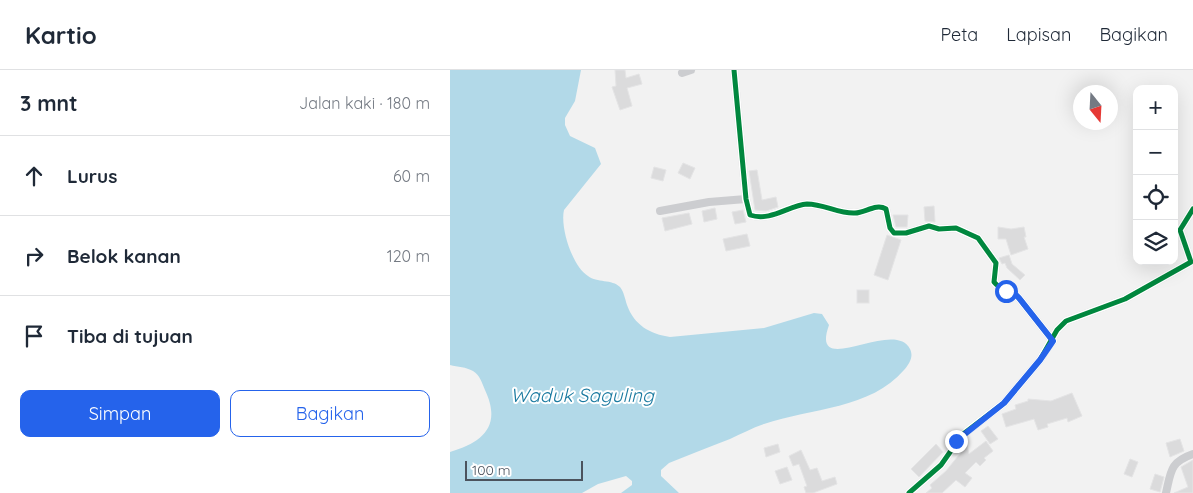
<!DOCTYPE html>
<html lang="id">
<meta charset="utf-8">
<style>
body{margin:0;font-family:Quicksand,sans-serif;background:#f2f2f3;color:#1f2937}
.controls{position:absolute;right:15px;top:15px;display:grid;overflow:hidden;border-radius:10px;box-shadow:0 5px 20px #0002}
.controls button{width:45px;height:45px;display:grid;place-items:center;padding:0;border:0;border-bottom:1px solid #e0e1e3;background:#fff;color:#1f2937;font:25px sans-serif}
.compass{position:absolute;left:623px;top:15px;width:45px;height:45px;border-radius:50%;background:#fff;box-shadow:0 5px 20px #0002;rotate:162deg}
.scale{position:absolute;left:15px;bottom:12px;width:118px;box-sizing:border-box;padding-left:5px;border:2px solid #4b535d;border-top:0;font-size:14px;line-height:18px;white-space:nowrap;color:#4b535d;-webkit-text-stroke:4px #fff;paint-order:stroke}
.stop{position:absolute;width:15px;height:15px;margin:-11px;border:4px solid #2563eb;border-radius:50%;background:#fff}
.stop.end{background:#2563eb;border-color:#fff;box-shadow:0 1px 5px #0008}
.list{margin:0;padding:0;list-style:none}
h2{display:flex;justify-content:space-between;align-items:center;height:65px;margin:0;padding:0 20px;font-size:21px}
h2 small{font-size:16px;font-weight:400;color:#747a83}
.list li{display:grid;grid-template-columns:32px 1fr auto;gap:15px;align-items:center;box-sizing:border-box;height:80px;padding:0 20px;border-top:1px solid #e0e1e3}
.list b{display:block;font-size:19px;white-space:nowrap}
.list em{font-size:16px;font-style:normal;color:#747a83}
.actions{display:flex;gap:10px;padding:15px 20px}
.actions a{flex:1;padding:11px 0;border:1px solid #2563eb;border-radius:10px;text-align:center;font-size:18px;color:#2563eb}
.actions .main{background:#2563eb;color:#fff}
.icon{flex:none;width:28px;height:28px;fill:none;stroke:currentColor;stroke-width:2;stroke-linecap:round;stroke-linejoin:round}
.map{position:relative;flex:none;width:743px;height:423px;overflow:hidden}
header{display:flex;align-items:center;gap:30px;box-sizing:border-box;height:70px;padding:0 25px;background:#fff;border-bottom:1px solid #e0e1e3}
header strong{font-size:24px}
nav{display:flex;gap:28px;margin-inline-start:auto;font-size:18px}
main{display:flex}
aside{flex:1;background:#fff}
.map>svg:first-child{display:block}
.water{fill:#b2d9e8}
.building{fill:#dbdbdc;stroke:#e4e4e5}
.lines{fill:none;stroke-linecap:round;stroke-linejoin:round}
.street{stroke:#cccdd0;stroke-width:8}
.cycleway-casing{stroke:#fff;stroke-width:8}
.cycleway{stroke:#00873e;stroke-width:5}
.route{stroke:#2563eb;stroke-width:6}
.labels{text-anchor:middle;stroke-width:4;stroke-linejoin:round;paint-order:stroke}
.water-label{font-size:19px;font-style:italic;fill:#1a7aa0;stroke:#fff}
</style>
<header>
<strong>Kartio</strong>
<nav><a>Peta</a><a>Lapisan</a><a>Bagikan</a></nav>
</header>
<main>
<aside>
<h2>3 mnt<small>Jalan kaki · 180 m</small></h2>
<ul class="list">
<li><svg class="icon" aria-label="ahead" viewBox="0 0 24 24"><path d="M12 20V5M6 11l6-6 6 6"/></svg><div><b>Lurus</b></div><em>60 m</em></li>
<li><svg class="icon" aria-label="right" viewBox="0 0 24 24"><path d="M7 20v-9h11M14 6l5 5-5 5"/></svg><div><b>Belok kanan</b></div><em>120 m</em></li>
<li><svg class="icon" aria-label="arrive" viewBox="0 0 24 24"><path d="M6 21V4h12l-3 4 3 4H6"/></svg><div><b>Tiba di tujuan</b></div></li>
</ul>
<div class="actions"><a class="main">Simpan</a><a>Bagikan</a></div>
</aside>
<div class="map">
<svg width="743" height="423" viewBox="0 0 743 423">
<rect width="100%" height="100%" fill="#f2f2f2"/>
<path class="water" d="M0 0H131L125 31 115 48V55L120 66 145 78 151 94 114 140C110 157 122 196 138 206 147 213 162 209 170 217 174 222 175 229 177 235 184 255 200 264 220 267L314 258 364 243 372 244 379 255C359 311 444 247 460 279 464 287 459 294 454 300 421 339 361 338 314 354 302 358 291 364 280 369 259 377 239 385 219 393L211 400V406L229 423H171L182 415V411L176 406 148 414 132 423H0V382C33 372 52 356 35 320 32 313 30 305 23 301 16 297 8 297 0 295Z"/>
<g class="building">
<polygon points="165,0 175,0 176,8 189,4 192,14 177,18 182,36 170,40 162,17 166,16"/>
<polygon points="233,93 245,98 240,109 228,103"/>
<polygon points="204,97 216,100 213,111 201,108"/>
<polygon points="307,100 312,130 326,127 328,137 316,141 305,140 299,101"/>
<polygon points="484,136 485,152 475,151 474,137"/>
<polygon points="265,138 267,149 254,152 252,141"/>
<polygon points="293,140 296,152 285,154 282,142"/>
<polygon points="239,143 242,154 215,161 212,148"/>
<polygon points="443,145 458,145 457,157 446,157"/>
<polygon points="548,157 561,159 574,157 576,167 574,167 578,179 561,185 556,169 548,169"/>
<polygon points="297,164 300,176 276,181 273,169"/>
<polygon points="437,165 451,170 438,210 424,205"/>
<polygon points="559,185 562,194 575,205 570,210 557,198 555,193 552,194 549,188"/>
<rect x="407" y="220" width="12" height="13"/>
<polygon points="622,323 632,346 618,352 617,348 597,354 598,357 588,360 584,349 556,357 552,344 566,339 565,335 578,331 578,329 601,331"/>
<polygon points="538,356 548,369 540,374 531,361"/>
<polygon points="730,369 734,381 720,387 716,373"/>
<polygon points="536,371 543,381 534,388 536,390 530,396 526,392 515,403 522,408 515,417 506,410 492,423 476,423 482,418 480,415 496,401 517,375 519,384"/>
<polygon points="328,374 330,382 316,387 314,378"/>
<polygon points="486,374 493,382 469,407 461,399"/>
<polygon points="351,380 360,400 367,398 372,411 385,407 387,414 363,423 356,423 354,417 357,416 349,394 343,396 339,386"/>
<polygon points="680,389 688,392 682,407 674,404"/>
<polygon points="743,390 743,423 724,423 738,417 731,397"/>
<polygon points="337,397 342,410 330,414 325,401"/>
<polygon points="705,404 714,407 710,422 700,419"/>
</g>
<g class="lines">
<g class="street">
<path d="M284 0 296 129 300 145C321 152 339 135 357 134 374 134 389 144 405 143 415 143 426 133 436 139L440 158 444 163H456L479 156 489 159 506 158 528 168 546 193 544 212C551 221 561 220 569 228L603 271"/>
<polyline points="232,3 241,0"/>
<polyline points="210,141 259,132 296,129"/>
<polyline points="459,423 491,395 512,365 554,333 590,290 607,260 616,251 675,229 741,192 730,160 743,139"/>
<path d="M716 423C721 401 720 392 743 384"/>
</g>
<defs>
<g id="cycleway">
<path d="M284 0 296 129 300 145C321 152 339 135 357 134 374 134 389 144 405 143 415 143 426 133 436 139L440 158 444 163H456L479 156 489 159 506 158 528 168 546 193 544 212C551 221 561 220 569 228L603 271"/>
<polyline points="459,423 491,395 512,365 554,333 590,290 607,260 616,251 675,229 741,192 730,160 743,139"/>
</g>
</defs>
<use href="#cycleway" class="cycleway-casing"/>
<use href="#cycleway" class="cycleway"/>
</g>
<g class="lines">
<polyline class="route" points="506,371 554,333 590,290 603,271 569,228 564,223 556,221"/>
</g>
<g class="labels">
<g class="water-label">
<text x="132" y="332">Waduk Saguling</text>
</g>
</g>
</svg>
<div class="controls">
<button>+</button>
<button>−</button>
<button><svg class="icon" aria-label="locate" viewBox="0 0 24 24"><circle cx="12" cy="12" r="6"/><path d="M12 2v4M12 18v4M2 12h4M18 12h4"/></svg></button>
<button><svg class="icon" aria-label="layers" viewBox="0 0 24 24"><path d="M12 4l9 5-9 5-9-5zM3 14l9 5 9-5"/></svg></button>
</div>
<svg class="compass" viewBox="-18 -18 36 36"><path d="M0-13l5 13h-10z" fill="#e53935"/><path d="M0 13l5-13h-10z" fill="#747a83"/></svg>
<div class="scale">100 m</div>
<div class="stop" style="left:556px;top:221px"></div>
<div class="stop end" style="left:506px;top:371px"></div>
</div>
</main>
